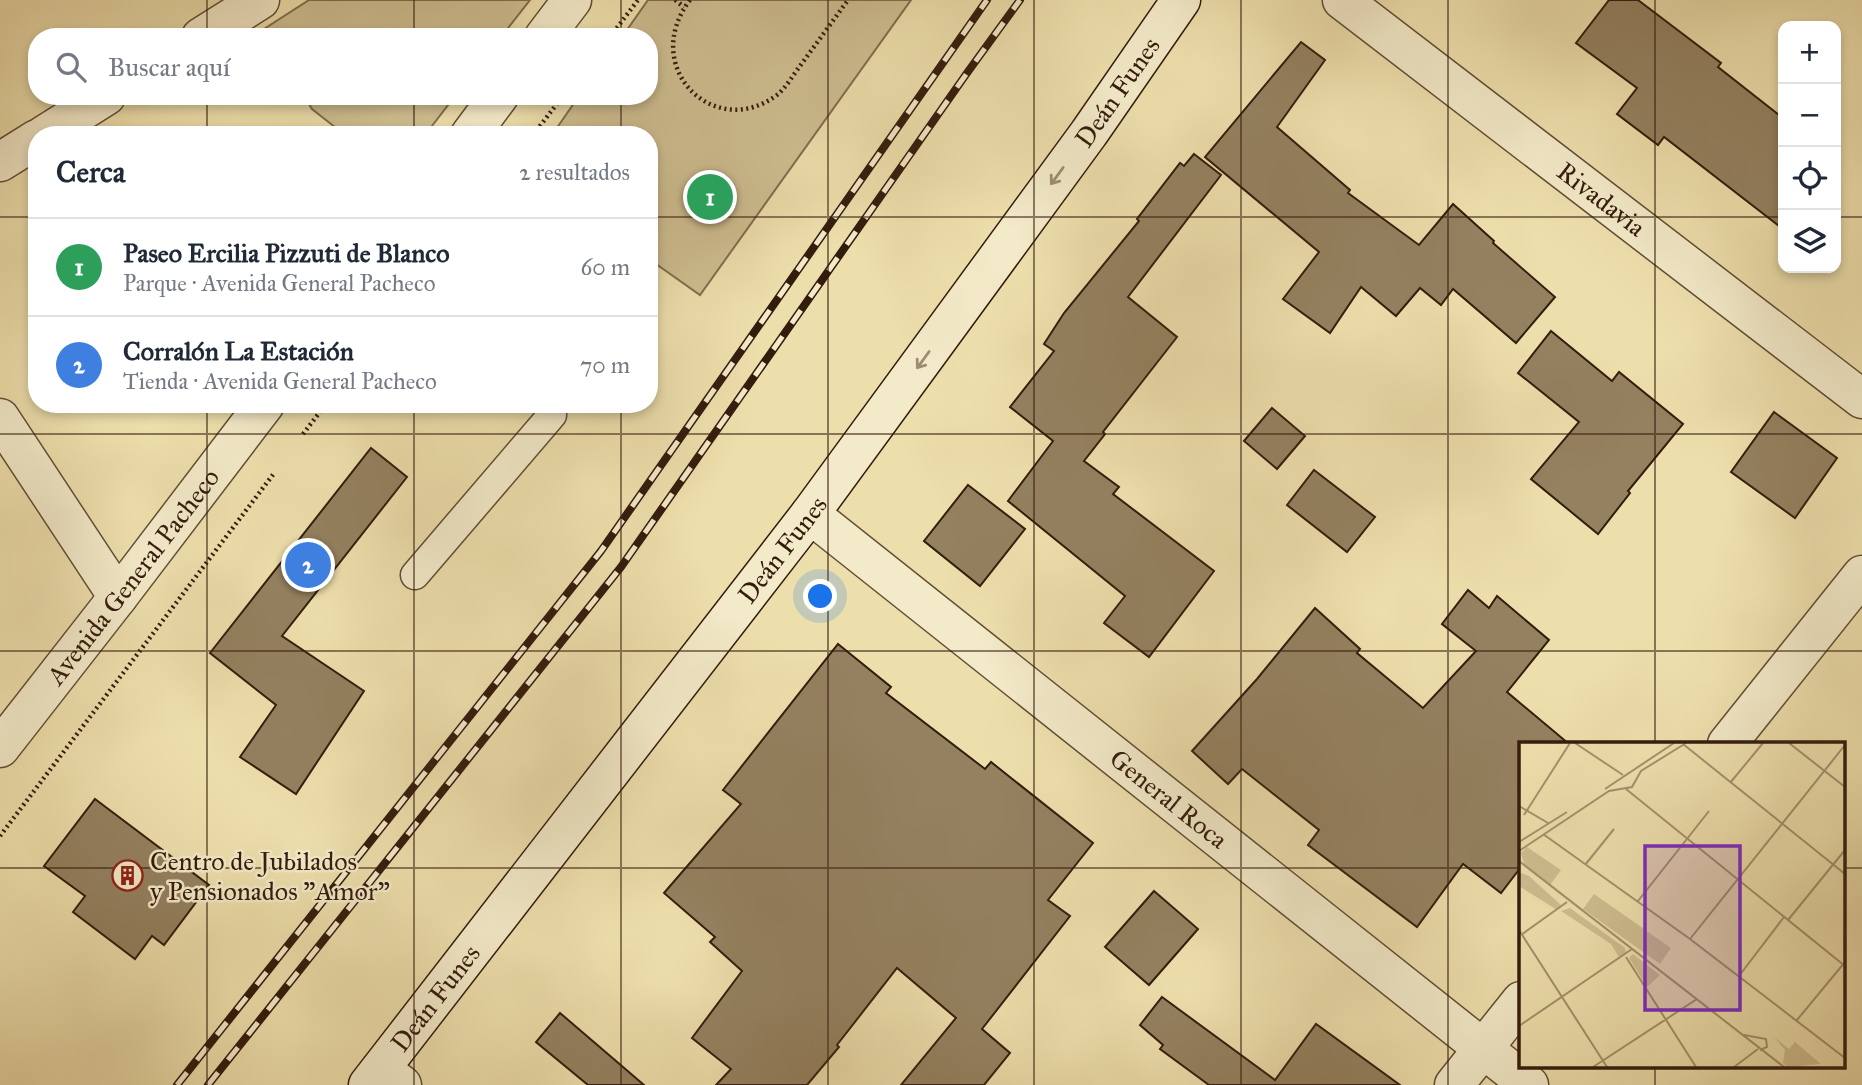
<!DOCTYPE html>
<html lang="es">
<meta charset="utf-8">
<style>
body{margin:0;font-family:"IM FELL Great Primer",serif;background:#f6f6f7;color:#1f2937}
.controls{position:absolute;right:21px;top:21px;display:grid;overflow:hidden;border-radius:14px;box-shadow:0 4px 10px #0003}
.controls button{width:63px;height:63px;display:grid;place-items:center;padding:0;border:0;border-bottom:2px solid #e0e1e3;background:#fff;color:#1f2937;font:35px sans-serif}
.you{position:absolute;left:821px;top:597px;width:24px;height:24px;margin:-18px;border:5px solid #fff;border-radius:50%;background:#1a73e8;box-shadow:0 0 0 10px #1a73e833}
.badge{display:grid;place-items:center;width:46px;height:46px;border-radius:50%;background:#b45309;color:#fff;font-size:23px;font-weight:700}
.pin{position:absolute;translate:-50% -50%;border:4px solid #fff;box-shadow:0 2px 7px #0006}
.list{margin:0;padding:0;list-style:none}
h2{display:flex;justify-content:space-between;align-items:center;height:91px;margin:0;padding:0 28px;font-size:30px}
h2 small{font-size:23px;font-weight:400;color:#747a83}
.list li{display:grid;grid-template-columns:46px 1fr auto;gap:21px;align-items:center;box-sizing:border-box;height:98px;padding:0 28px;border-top:2px solid #e0e1e3}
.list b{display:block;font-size:26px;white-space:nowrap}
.list p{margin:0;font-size:23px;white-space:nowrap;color:#747a83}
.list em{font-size:23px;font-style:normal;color:#747a83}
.icon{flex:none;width:38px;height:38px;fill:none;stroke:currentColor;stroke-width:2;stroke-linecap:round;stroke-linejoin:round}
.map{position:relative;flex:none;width:1862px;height:1085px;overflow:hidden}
.search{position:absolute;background:#fff;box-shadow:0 4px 10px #0003;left:28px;top:28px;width:630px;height:77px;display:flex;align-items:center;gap:18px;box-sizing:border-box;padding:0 24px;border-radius:28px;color:#747a83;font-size:26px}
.panel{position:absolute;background:#fff;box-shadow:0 4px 10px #0003;left:28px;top:126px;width:630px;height:287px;border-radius:28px}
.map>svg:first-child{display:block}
.green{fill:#cebe91;stroke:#816d4f;stroke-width:2}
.building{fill:#948160;stroke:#341c0d;stroke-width:2}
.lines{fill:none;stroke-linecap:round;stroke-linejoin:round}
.service-casing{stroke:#624d35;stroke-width:31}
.minor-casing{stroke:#624d35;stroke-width:41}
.tertiary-casing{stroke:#624d35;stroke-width:41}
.secondary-casing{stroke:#341c0d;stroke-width:41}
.path{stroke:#341c0d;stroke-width:4.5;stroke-dasharray:2 3.5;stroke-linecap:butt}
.service{stroke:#f3eac9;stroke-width:28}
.minor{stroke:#f3eac9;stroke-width:38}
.tertiary{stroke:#f3eac9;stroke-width:38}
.secondary{stroke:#f3eac9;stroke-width:38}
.rail-casing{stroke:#341c0d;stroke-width:8}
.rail{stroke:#f3eac9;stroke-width:5;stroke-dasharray:16;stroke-linecap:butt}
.oneway{stroke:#9d8d74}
.grid{fill:none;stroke:#341c0d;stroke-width:2;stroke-opacity:0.55}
.labels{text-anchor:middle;stroke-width:5;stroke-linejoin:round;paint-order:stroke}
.street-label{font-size:26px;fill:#341c0d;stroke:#f3eac9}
.poi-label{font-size:26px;fill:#341c0d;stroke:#f3eac9;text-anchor:start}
.inset-road{fill:none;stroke:#a3916c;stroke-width:2}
.view{fill:#7b2cbf;fill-opacity:0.15;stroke:#7b2cbf;stroke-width:3.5}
.inset-edge{fill:none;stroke:#341c0d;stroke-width:3.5}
</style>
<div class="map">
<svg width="1862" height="1085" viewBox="0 0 1862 1085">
<rect width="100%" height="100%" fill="#eddfac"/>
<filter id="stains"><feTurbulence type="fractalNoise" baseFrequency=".00286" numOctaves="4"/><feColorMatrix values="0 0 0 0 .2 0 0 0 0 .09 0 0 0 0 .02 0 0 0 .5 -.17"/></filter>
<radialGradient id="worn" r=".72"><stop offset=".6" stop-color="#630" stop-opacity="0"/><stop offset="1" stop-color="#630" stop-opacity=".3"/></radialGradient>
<g class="green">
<polygon points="309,0 530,0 501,37 269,37 264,29"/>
<polygon points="648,0 911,0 700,295 649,259 649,135 552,135 579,96 649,96 649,37 622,37"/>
<polygon points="304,96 455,96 425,135 345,135 312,109"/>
</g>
<g class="building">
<polygon points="1609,0 1638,0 1721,63 1718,67 1783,118 1783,229 1664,137 1658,145 1617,114 1637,88 1576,43"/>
<polygon points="1301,42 1325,60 1277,127 1350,190 1348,193 1419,245 1453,204 1494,241 1493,243 1555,297 1516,343 1453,289 1441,305 1420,288 1396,316 1361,287 1330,333 1283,299 1319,252 1205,157"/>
<polygon points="1194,154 1221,175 1128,297 1177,337 1103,432 1105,434 1084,461 1119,487 1113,494 1214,571 1149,657 1104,623 1125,596 1008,501 1053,441 1010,407 1054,351 1044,344 1064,313 1139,221 1137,219 1180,163 1184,166"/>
<polygon points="1551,331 1612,381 1619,372 1683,424 1628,491 1630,493 1598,534 1531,479 1579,422 1518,373"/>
<polygon points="1272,408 1305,436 1277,469 1244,441"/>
<polygon points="1774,412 1837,458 1795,518 1731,472"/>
<polygon points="371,448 407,477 282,636 364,691 296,794 240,757 276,705 210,653"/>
<polygon points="1314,470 1375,517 1347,552 1287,505"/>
<polygon points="968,485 1025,529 980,586 924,541"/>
<polygon points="1468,590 1489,608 1497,596 1549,640 1507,692 1569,744 1521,744 1521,867 1501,893 1463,864 1417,927 1308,845 1319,830 1242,769 1228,784 1192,751 1257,679 1315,608 1360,649 1357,653 1423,708 1476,651 1442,624"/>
<polygon points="838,644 891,687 886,693 985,769 991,762 1093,843 1048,900 1070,916 982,1029 1010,1053 984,1085 901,1085 956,1018 897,968 837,1045 839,1047 807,1085 716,1085 731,1069 692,1038 742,971 710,942 715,937 664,893 741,804 723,790"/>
<polygon points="95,799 209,885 164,945 152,936 135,959 73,912 85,896 44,866"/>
<polygon points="1154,891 1198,929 1149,985 1105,947"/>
<polygon points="1162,997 1275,1080 1316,1024 1400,1085 1209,1085 1160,1049 1163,1045 1140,1025"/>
<polygon points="560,1013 644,1085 588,1085 536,1042"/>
</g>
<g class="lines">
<defs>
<polyline id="service" points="415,575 552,415 552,404"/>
<g id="minor">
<path id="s1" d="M1342 0 1862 399"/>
<polyline points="201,37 260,0"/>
<polyline points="44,135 106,96"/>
<polyline points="0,162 37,139"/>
<polyline points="0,418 118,597"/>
<path id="s2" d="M810 514 1529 1085"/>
<polyline points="1727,744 1862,575"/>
<polyline points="381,1069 402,1085"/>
<polyline points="1454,1085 1521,1001"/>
</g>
<g id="tertiary">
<polyline points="544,37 572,0"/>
<polyline points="470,135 499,96"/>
<path id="s3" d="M0 748 118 597 265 404"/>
</g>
<g id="secondary">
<path id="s4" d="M368 1085 810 514 1089 133 1181 0"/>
</g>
</defs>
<use href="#service" class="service-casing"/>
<use href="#minor" class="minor-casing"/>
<use href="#tertiary" class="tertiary-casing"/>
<use href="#secondary" class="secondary-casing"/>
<g class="path">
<polyline points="675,0 684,7"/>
<path d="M690 0C639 67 714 142 777 95 786 88 793 75 800 66 816 44 832 22 848 0"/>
<polyline points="610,37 638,0"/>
<polyline points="533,135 563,96"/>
<polyline points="303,434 326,404"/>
<polyline points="0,836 275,472"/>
</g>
<use href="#service" class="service"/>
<use href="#minor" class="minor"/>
<use href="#tertiary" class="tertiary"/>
<use href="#secondary" class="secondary"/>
<defs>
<g id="rail">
<polyline points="177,1085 601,551 987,0"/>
<polyline points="208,1085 621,567 967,73 1020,0"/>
</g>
</defs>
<use href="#rail" class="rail-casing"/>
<use href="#rail" class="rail"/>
</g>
<defs><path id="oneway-shaft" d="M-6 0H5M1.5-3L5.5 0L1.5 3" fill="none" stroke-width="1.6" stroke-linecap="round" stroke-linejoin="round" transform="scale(1.75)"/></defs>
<g class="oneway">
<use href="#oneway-shaft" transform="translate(1057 176) rotate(126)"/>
<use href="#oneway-shaft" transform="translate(923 360) rotate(126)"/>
</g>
<path class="grid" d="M207 0V37M414 0V37M621 0V37M828 0V1085M1034 0V1085M1241 0V1085M1448 0V1085M1655 0V744M207 96V135M414 96V135M621 96V135M0 217H37M649 217H1783M1836 217H1862M207 404V1085M414 404V1085M621 404V1085M0 434H1862M0 651H1862M0 868H1521M1843 868H1862M1655 1066V1085"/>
<defs>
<symbol id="building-ring" viewBox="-11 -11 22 22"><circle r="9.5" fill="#f3eac9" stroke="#8f2418" stroke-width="1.5"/><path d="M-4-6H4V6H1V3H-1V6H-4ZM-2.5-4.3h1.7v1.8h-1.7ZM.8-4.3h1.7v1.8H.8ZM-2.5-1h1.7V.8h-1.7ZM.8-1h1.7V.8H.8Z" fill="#8f2418"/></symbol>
</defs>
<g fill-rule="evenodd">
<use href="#building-ring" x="110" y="858" width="35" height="35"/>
</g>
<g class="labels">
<g class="street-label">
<text dy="9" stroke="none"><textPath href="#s4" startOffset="1244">Deán Funes</textPath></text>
<text dy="9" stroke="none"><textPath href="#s1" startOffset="327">Rivadavia</textPath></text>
<text dy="9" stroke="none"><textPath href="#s4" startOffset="677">Deán Funes</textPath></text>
<text dy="9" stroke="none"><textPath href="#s3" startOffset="217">Avenida General Pacheco</textPath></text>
<text dy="9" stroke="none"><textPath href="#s2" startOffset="458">General Roca</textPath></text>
<text dy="9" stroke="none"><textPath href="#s4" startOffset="110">Deán Funes</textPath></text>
</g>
<g class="poi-label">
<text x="150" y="870">Centro de Jubilados<tspan x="150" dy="30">y Pensionados "Amor"</tspan></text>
</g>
</g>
<g transform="translate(1519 742)">
<rect width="326" height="326" fill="#eddfac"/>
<path d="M8 105 42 128 31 143 5 122 2 111ZM0 130 10 134 42 163 38 168 0 144ZM75 152 152 206 141 222 64 167ZM51 166 106 206 107 210 100 215 92 202 42 169ZM114 212 141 233 128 245 110 216ZM255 295 270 307 276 300 302 322 268 325 264 321 266 308Z" fill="#cebe91"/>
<path class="inset-road" d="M56 1 104 33M270 1 326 45M164 2 326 132M211 41 244 1M86 47 155 1M107 47 326 224M0 64 29 81M5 73 51 1M24 92 171 197 326 316M0 100 48 70M0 109 90 49 113 45 122 29 167 1M0 119 265 325M66 123 95 87M119 159 190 69M269 178 326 108M0 188 88 325M2 193 48 160M171 197 326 3M107 215 177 325M220 234 265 175M278 278 326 220M0 284 113 207M225 293 247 297 248 305 241 308M74 325 178 257M215 325 239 307"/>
<path class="view" d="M126 104H221V268H126Z"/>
<rect width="326" height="326" class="inset-edge"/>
</g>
<rect width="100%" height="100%" filter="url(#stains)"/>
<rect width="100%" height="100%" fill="url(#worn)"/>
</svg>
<div class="controls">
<button>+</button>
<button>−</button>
<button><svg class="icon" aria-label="locate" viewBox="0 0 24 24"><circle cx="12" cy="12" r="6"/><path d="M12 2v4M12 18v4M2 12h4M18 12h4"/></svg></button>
<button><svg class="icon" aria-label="layers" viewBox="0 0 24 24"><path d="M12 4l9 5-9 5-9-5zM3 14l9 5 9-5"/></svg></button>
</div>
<div class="you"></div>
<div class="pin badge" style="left:710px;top:197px;background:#2e9e5b">1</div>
<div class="pin badge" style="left:308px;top:565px;background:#3f7fe0">2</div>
<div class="search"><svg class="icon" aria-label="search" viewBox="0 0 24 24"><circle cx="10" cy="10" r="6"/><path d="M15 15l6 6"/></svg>Buscar aquí</div>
<section class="panel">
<h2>Cerca<small>2 resultados</small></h2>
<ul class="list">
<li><span class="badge" style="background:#2e9e5b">1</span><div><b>Paseo Ercilia Pizzuti de Blanco</b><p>Parque · Avenida General Pacheco</p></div><em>60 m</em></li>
<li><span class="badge" style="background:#3f7fe0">2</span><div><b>Corralón La Estación</b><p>Tienda · Avenida General Pacheco</p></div><em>70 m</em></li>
</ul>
</section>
</div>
